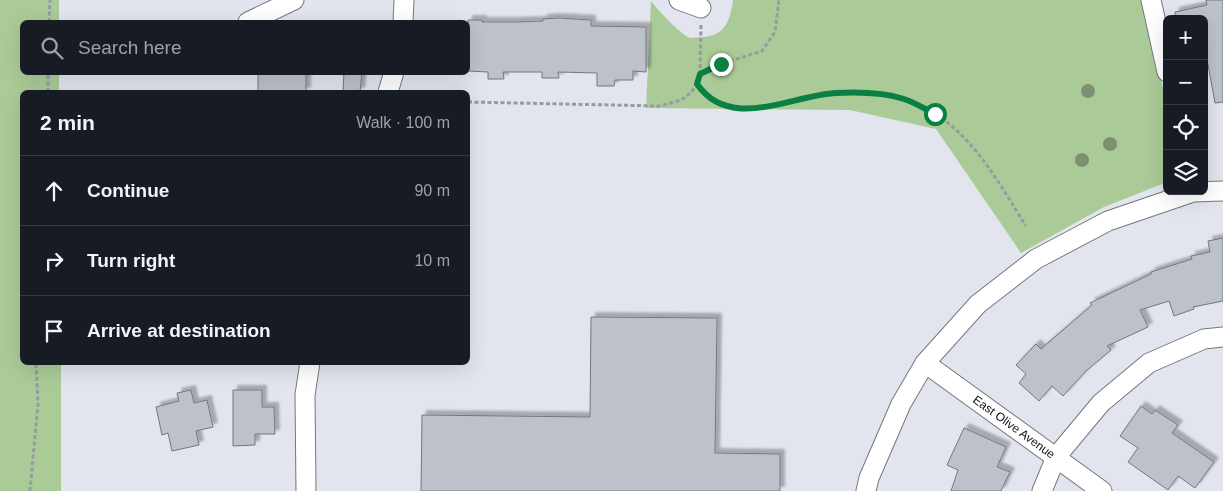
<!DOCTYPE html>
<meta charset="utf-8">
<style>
body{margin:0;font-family:Arial,sans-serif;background:#242831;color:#f1f3f6}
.controls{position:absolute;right:15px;top:15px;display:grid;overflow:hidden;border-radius:8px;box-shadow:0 5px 20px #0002}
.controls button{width:45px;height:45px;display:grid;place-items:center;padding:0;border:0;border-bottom:1px solid #363941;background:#171b24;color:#f1f3f6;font:25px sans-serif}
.stop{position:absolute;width:15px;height:15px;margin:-11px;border:4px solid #0b8043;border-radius:50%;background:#fff}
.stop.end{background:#0b8043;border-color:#fff;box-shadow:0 1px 5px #0008}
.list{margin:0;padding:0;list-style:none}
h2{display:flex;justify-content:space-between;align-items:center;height:65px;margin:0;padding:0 20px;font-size:21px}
h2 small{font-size:16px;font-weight:400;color:#9ea1a6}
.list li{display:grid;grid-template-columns:32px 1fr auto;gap:15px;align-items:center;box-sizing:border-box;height:70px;padding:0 20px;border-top:1px solid #363941}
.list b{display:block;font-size:19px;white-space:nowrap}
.list em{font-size:16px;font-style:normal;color:#9ea1a6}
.icon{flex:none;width:28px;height:28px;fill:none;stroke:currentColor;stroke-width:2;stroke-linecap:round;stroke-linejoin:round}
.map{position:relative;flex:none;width:1223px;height:491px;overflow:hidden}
.search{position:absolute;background:#171b24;box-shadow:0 5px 20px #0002;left:20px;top:20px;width:450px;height:55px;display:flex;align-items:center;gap:12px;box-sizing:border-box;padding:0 18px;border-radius:8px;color:#9ea1a6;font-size:19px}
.panel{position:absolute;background:#171b24;box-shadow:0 5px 20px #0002;left:20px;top:90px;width:450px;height:275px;border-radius:8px}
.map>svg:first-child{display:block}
.green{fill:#aacb97}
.building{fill:#bdc1c9;stroke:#73767d;filter:url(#shadow)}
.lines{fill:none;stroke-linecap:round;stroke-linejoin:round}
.minor-casing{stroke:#74777e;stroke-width:21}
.path{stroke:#989aa1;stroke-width:3;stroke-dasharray:4 2.5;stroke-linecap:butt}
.minor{stroke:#fff;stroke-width:19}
.tree{fill:#7c8f73}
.route{stroke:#0b8043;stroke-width:6}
.labels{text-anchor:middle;stroke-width:4.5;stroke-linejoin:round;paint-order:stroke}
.street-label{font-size:12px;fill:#0e0f12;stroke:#fff}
</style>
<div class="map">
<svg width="1223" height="491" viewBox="0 0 1223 491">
<defs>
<filter id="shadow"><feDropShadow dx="4.5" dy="-4.5" stdDeviation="1" flood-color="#0004"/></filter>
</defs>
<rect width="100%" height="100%" fill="#e2e5ee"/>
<g class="green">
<polygon points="0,0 59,0 59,22 22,22 22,72 59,73 59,92 22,92 22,362 61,363 61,491 0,491"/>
<path d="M733 0H1143L1167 106V182L1104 207 1021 253 936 129 850 110 646 108 651 1C656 8 682 36 690 38 694 38 699 37 702 37 725 36 730 21 733 0Z"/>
</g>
<g class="building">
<polygon points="1206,0 1223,0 1223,102 1215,103 1204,43 1204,19 1175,19 1175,12 1207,5"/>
<polygon points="558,18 591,20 591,26 646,27 646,72 633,71 633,80 615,80 614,86 597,86 597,73 558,72 559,78 542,78 542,72 503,72 504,79 488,79 488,72 468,71 468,20 482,20 482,22 515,22 543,21 543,19"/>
<polygon points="306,72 306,92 258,92 258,73"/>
<polygon points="344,72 362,72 360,92 343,92"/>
<polygon points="1223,238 1223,301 1193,307 1194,309 1174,316 1169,301 1140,310 1148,327 1107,346 1111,350 1086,371 1063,396 1052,386 1039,401 1019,383 1026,374 1016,365 1036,344 1041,349 1092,305 1090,303 1151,274 1151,272 1192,259 1191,256 1210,252 1208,241"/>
<polygon points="591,317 717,318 715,453 780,454 780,491 421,491 422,415 590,417"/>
<polygon points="191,390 194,403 207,400 213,427 196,431 199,445 172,451 168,433 162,435 156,407 179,401 177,393"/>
<polygon points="233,390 262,390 262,407 274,407 275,434 255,434 255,445 233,446"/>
<polygon points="1141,406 1152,414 1155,410 1178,425 1172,433 1214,462 1195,488 1178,476 1168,490 1128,462 1138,448 1120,436"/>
<polygon points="964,428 1006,447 997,467 1010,472 1001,491 951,491 958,470 947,465"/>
</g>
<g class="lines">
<defs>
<g id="minor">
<polyline points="679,0 701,8"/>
<polyline points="1151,0 1167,72"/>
<polyline points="248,22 294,0"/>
<polyline points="403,22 404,0"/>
<polyline points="388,92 394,72"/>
<polyline points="925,363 1102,491"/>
<polyline points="306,491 305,395 310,362"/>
<polyline points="866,491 869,478 901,404 925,363 978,304 1036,259 1108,221 1193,192 1223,191"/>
<polyline points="1042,491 1056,457 1101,403 1149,363 1204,339 1223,337"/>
</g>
</defs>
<use href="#minor" class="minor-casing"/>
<g class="path">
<polyline points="49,22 50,0"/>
<path d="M701 25 700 74 697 84C729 132 791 96 835 93 869 90 903 96 933 113 974 136 1002 188 1026 226"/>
<polyline points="700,74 721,64 762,51 775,32 779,0"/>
<polyline points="48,92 48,72"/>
<path d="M468 102 659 106C679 101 686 101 697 84"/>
<polyline points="30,491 38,404 36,362"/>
</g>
<use href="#minor" class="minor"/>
</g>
<g class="tree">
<circle cx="1088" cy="91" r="7"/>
<circle cx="1110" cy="144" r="7"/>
<circle cx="1082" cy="160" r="7"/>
</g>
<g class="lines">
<path class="route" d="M721 64 700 74 697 84C730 132 792 95 836 93 857 92 883 92 904 99 914 102 925 109 935 114"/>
</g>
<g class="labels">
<g class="street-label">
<text transform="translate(1014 427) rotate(36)" y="4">East Olive Avenue</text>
</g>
</g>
</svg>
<div class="controls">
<button>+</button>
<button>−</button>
<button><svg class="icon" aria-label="locate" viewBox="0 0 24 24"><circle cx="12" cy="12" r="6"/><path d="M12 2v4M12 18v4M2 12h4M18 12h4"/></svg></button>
<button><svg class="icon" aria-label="layers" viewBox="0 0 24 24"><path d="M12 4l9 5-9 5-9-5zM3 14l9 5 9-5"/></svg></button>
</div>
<div class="stop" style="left:935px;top:114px"></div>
<div class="stop end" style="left:721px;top:64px"></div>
<div class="search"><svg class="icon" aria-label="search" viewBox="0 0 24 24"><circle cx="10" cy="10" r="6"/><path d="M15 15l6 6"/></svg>Search here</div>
<section class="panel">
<h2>2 min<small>Walk · 100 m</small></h2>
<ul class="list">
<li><svg class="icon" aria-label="ahead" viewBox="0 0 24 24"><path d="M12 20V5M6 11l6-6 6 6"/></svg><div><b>Continue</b></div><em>90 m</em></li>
<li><svg class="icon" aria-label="right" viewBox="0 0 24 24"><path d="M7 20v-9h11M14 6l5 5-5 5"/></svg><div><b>Turn right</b></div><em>10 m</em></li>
<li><svg class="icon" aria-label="arrive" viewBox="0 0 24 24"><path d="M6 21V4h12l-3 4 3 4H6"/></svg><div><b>Arrive at destination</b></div></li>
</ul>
</section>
</div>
